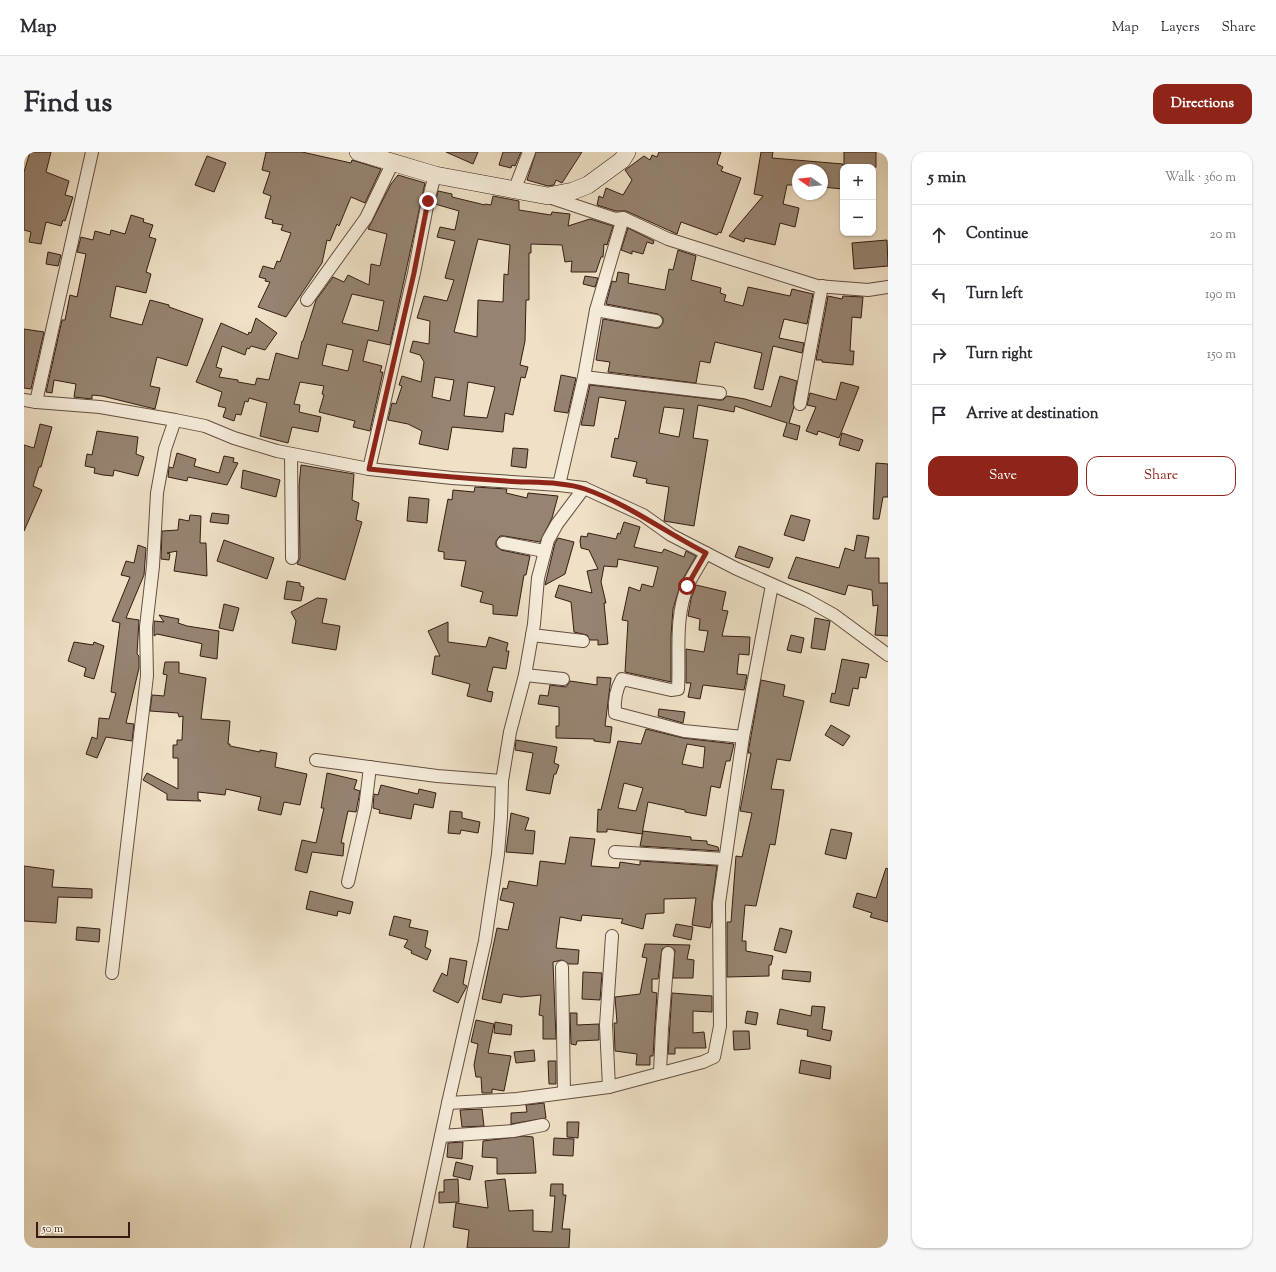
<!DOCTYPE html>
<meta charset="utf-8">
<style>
body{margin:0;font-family:"Sorts Mill Goudy",serif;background:#f7f7f7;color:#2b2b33}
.controls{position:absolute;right:12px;top:12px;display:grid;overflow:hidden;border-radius:8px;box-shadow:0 1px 3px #0004}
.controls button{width:36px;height:36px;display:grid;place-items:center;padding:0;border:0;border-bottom:1px solid #e1e1e2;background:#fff;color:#2b2b33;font:20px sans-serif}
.compass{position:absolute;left:768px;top:12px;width:36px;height:36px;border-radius:50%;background:#fff;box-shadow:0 1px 3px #0004;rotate:284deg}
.scale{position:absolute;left:12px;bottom:10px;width:94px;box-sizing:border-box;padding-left:4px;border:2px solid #351d12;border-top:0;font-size:11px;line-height:14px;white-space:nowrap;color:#351d12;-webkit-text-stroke:3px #f5ecda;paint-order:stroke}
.stop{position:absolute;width:12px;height:12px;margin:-9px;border:3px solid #8f2418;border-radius:50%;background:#fff}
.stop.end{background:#8f2418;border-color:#fff;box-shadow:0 1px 4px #0008}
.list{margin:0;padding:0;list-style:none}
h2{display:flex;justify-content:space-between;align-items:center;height:52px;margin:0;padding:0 16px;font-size:17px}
h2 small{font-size:13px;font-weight:400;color:#7c7c81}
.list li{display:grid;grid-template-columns:26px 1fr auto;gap:12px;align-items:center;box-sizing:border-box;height:60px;padding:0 16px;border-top:1px solid #e1e1e2}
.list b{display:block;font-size:15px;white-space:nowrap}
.list em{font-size:13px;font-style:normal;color:#7c7c81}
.actions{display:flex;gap:8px;padding:12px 16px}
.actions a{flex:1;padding:9px 0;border:1px solid #8f2418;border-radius:12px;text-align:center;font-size:14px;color:#8f2418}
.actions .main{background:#8f2418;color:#fff}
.icon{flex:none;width:22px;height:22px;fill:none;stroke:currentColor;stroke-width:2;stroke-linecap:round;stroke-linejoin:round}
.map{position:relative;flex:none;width:864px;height:1096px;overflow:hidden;border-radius:12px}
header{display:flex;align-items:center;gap:24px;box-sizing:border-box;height:56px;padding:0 20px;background:#fff;border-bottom:1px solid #e1e1e2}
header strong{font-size:19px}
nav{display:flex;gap:22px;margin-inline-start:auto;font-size:14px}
.intro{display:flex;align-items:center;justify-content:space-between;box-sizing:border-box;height:96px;padding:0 24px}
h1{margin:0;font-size:28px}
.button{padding:10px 18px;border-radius:12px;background:#8f2418;color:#fff;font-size:14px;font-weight:700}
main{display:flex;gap:24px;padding:0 24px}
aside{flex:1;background:#fff;border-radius:12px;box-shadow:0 1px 3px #0004}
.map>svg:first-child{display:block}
.building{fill:#968370;stroke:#351d12;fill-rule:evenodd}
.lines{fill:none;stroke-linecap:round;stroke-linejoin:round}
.street-casing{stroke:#644e3f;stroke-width:14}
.secondary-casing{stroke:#351d12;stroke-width:18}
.street{stroke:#f5ecda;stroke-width:12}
.secondary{stroke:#f5ecda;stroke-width:17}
.route{stroke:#8f2418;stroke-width:5}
</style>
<header>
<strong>Map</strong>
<nav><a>Map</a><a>Layers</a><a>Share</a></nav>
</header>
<div class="intro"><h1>Find us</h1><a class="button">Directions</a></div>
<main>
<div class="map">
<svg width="864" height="1096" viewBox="0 0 864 1096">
<rect width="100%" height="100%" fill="#efe1c6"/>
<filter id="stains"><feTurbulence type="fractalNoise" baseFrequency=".005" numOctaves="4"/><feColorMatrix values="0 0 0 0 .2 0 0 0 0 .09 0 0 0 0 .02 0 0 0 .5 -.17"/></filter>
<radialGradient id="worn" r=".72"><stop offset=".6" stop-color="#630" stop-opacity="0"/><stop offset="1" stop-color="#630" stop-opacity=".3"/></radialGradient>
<g class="building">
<polygon points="6,0 27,0 22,20 45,29 41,43 49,45 41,69 39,68 37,74 22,70 17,92 5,90 7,80 0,78 0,20"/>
<polygon points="242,0 278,0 327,11 328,8 357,17 341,51 327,45 315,74 313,72 306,89 303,88 298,111 262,165 234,155 246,130 241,129 242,127 235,125 239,114 250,117 253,109 256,110 267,81 257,78 259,73 248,71 249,68 241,66 247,44 239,41 246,20 238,18"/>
<polygon points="422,0 454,0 449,12"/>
<polygon points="479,0 497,0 491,14 488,13 487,16 475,13"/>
<polygon points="512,0 558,0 538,31 532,28 530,33 524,34 503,28"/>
<polygon points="635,0 697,0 693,12 699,15 697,19 717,26 697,81 695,80 693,83 657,70 653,82 602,59 592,59 573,53 575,44 579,46 582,36 599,43 608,28 601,18 620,4 626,8 628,3 633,5"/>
<polygon points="737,0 749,0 748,6 819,12 819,37 798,35 798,18 774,18 774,33 763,33 759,52 775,56 771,75 756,71 751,93 721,86 720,90 705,84 739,44 730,42"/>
<rect x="820" y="0" width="32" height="15"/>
<polygon points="183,4 202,11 190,40 171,33"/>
<path d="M374 23 401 31 366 193 344 188 339 209 358 214 356 220H359L346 279 329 275 331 269 295 260 300 243 298 242 300 234 276 230 270 252 276 253 275 260 297 265 294 280 268 275 264 291 236 284 243 251 225 246 224 250 221 249 217 263 212 262 210 269 199 265 202 256 194 254 198 240 172 230 197 171 224 183 225 180 227 181 232 166 253 181 241 198 227 194 225 197 223 196 221 203 198 194 192 215 198 217 195 225 214 228V230L231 233 233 226 245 228 252 201 274 207 278 189H279L292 148 309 125 320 130 324 123 345 133 347 112 356 114 363 82 344 77 367 32ZM328 142 360 149 354 179 318 171ZM303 192 329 198 324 219 298 213Z"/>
<path d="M414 39 428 42V45L461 53V52L467 53 469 44 495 49V58L527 63 528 60 546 62 544 74 566 67 589 74 583 93 580 92 579 105H577L572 120H547L548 109 541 110 538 93 507 92V101H505V148H502L501 189 496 213 504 215 501 226 497 225 489 263 481 261 479 280 428 275 424 298 395 292 398 279 384 272 364 268 368 251 372 252 378 234 375 233 378 224 397 230 400 210 396 203 386 200 389 189 405 192 406 169 393 166 400 144 423 149 430 128 421 126 431 89 413 85 416 75 431 78 435 59 411 52ZM454 87 486 93 484 123 480 122 479 150 454 148 453 185 430 180ZM411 225 430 228 426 249 408 245ZM444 230 471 235 463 266 440 264Z"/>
<polygon points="107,63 120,67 119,70 129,73 125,85 132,87 122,120 127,122 122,141 92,134 86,165 118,173 126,148 145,153 145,155 179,167 163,214 133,205 126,234 136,236 131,257 78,244 68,243 68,247 50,245 52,232 30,228 28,241 22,240 38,168 41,168 46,143 53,145 62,102 53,100 57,85 69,88 71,79 86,83 87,78 101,82"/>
<polygon points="604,76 630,89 629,92 623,90 619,102 608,99 608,102 597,98"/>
<polygon points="863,88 864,114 830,117 828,91"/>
<polygon points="654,98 672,104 667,128 697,136 696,141 702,143 700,149 719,154 724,135 766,144 768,137 789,142 783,172 760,167 755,186 780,191 778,201 749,194 739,238 730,236 738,201 691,190 686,211 676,209 672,231 584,220 586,210 572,208 579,167 631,176 635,176 639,171 639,166 634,162 582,152 588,129 592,130 594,120 605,122 604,131 641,138 645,117 649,118"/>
<polygon points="24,100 37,103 34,114 22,112"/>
<polygon points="561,124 574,126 571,135 559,132"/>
<polygon points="804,144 818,147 819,144 839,145 837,166 828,165 826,199 830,199 829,213 798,210 798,208 792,208"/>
<polygon points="0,177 20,180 7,237 0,236"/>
<polygon points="537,223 552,226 544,261 530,259"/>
<path d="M756 224 773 229 769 251 770 255 765 271 776 274 773 288 759 284 763 271 711 254 710 260 674 253 669 286 684 288 670 374 640 369 645 335 622 331 623 327 609 324 613 310 587 305 591 286 594 287 602 249 575 245 570 274 557 273 566 233 695 248H699L703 244 721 247 747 255ZM640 255 660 257 655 285 635 281Z"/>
<polygon points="817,230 835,235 815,286 794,279 793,283 782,279 792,255 783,253 786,241 812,248"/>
<polygon points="16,272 28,275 17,315 15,315 9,334 18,338 0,379 0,293 10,296"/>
<polygon points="73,279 114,285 112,302 120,305 114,324 90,318 89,324 79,323 70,321 71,316 61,314 63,302 68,303"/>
<polygon points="818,281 839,288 835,299 815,293"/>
<polygon points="489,296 504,297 502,316 487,314"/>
<polygon points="153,301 172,307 170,314 195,321 200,304 210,306 209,310 214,311 203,333 164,325 163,329 144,325 145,315 149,316"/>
<polygon points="852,311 864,312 864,345 859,345 855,367 849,367"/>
<polygon points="277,313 330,322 328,348 335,351 332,368 338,370 321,428 273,412 276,406 275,334"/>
<polygon points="219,318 256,328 252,345 217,336"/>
<polygon points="451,335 483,337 482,341 503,346 504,341 534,344 528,366 516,390 480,384 476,384 472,389 472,394 477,398 506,404 502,423 500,423 493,464 469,462 469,453 456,450 459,440 437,434 442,409 420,407 420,400 414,399 424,347 428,348 429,338 450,340"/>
<polygon points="385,345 405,347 403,371 383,369"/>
<polygon points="188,361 205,363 204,372 186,370"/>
<polygon points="166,363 177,364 176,391 182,391 183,424 150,419 153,399 143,401 146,402 145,408 137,407 138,379 154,378 155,367 165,369"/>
<polygon points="767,363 786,368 780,389 760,383"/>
<polygon points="600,370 616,375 610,395 638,401 640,397 660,405 662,399 672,404 657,430 649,457 647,484 647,530 601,520 604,469 598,468 605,435 616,439 618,432 629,435 634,415 594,407 593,415 580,414 577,430 582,451 580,451 584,492 574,493 574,488 566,488 563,483 550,480 547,450 531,445 535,433 568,441 563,419 574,417 565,398 557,396 556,389 557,384 563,385 564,381 592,387 594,381 596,382"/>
<polygon points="833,383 845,385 841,406 855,406 855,431 864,431 864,484 851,483 854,453 849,454 848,438 824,433 821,443 764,426 772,405 815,416 821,396 830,399"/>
<polygon points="534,386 550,390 541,422 521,433 531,391"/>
<polygon points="200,388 250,406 243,427 193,409"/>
<polygon points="114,393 122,396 120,423 102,466 115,468 113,502 115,504 115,516 102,571 110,572 108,589 82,585 73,606 62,602 68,585 73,587 75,566 85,567 92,541 87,540 96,471 88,469 106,425 97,423 102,409 110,411"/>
<polygon points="715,394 749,406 745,416 711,405"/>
<polygon points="263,429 276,431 276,434 280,435 277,449 260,447"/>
<polygon points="672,433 702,440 698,458 704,459 698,484 726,485 725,503 715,502 713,522 723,523 720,538 679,533 676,547 664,545 667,531 662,531 662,497 680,500 684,479 675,478 676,467 664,464 667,447"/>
<polygon points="293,446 303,447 298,471 316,474 312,498 268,491 272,469 267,460"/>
<polygon points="200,452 215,456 209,479 195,476"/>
<polygon points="135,463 155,467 154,471 163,474 195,479 193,507 176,504 178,492 175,491 133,482 130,484 130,469 140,470"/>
<polygon points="791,466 806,469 801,498 787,496"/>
<polygon points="424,470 424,490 462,495 465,485 484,491 482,499 485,499 482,517 469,515 463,539 469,540 467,550 443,544 446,532 408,522 411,504 416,504 404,479"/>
<polygon points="767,483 780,486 777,501 763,498"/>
<polygon points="50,490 69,493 70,490 80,494 70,527 60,524 62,516 44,509"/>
<polygon points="818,507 845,512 842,526 836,525 834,537 829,536 825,554 806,550 808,541 811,542"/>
<polygon points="141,510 155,510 155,521 182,526 177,567 206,569 204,592 206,592 206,594 236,600 236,598 253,601 251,615 283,622 276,653 260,650 257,663 234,658 237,645 202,637 201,643 174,640 174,647 177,649 143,648 143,642 119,628 123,621 154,637 154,606 149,606 149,593 153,593 153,588 158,588 159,564 155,565 154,561 126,559 128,543 140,544 143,523 139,522"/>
<polygon points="573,525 587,526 581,574 588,575 586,591 570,589 570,587 532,586 532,574 535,574 535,555 514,552 516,543 524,544 526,533 542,535 546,529 573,533"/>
<polygon points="737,528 761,533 759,544 780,549 766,609 753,607 747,637 760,638 751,693 746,692 732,754 721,753 718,789 722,789 722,799 749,804 747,813 745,813 745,824 703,825 703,770 707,770 712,704 718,705 728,661 716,659 727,601 724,601"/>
<polygon points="635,557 661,560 659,571 634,564"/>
<polygon points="807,573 826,584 819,594 801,583"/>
<path d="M622 577 659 586 710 592 706 609H702L696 636 687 634 682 664 661 660V658L624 650 618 682 583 677V680H573L574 657 577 658 594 589 617 592ZM663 592 681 595 679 616 658 612ZM600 631 619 636 612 659 594 656Z"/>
<polygon points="492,588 533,595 530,611 535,613 532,622 530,622 526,642 502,638 509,601 491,598"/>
<polygon points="303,621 333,628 330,637 336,639 332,660 324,659 317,691 320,691 319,704 288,700 283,721 271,718 278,688 292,691 300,656 297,656"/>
<polygon points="357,633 394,642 395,637 412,641 409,656 390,652 387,667 355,661 356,658 349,656 350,642 354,643"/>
<polygon points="426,659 438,660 438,666 456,670 454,681 437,678 436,682 424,681"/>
<polygon points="487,661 505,666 501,678 511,679 509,702 482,700"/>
<polygon points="807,677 828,681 822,707 801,702"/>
<polygon points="619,679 667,685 667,688 683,689 683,692 694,695 695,699 616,694"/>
<polygon points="546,685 571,687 567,714 595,716 596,710 616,713 616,709 693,714 688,750 688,767 686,776 668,773 672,746 640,747 640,761 622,762 619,777 597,771 599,767 558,763 557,769 536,765 532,796 555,798 554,812 545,812 538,808 529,810 532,887 519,887 519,864 515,863 517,843 497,845 479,842 477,851 458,847 473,776 484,778 490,751 476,748 479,736 483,737 485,729 513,734 516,709 541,712"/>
<polygon points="0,714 30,718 28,735 68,737 68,746 34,745 32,771 0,769"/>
<polygon points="862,716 864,717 864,770 846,765 848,761 829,755 833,741 852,746"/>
<polygon points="286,739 329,750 326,762 314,759 313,764 282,757"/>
<polygon points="370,764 387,768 385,775 404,779 401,795 407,798 403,808 387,801 388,799 380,795 384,788 365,783"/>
<polygon points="652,772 669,775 667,788 649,784"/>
<polygon points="53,775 76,777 75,790 52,788"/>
<polygon points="756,776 768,779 762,801 750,798"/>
<polygon points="621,792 666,793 663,807 670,808 669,826 649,826 651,798 644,794 638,797 634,827 628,827 628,840 633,841 629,904 626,904 626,913 612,913 613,902 591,899 590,871 593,871 591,845 616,842 623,806 618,805"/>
<polygon points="426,806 443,809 439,832 443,834 434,851 409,839 418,821 423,824"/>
<polygon points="759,818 787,820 786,830 758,827"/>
<polygon points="559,820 578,821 576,848 558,847"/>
<polygon points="648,841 688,844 688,860 669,859 669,881 680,880 682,896 651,896 651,902 644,902"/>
<polygon points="788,854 801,855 798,877 808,879 806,889 783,884 784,878 753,872 756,857 787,864"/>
<polygon points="723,859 734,861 732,873 721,871"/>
<polygon points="546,861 553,861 553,873 575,872 575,888 553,889 552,893 547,892"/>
<polygon points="452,868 470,872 464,901 487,904 480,939 468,937 468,941 458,941 457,925 452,925 450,913 454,892 447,890"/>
<polygon points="471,870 488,873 487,883 470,881"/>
<polygon points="709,879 725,879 726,897 710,898"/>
<polygon points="510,898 511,909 492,911 490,900"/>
<polygon points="777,908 807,914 806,927 775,921"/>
<polygon points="524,909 532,909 532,932 525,932"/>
<polygon points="520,951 522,966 487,972 487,961 503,960 502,953"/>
<polygon points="458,957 460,974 438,975 436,958"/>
<polygon points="543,970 555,970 554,986 543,985"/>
<polygon points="500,984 509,985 512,1021 473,1022 473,1006 458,1005 459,989"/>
<polygon points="530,986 550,987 549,1004 529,1003"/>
<polygon points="439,990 438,1007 423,1005 424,991"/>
<polygon points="432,1010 449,1014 446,1028 429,1024"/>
<polygon points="434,1027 435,1050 415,1051 415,1040 420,1040 420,1028"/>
<polygon points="481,1027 485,1059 509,1058 509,1079 528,1080 531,1044 526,1044 527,1032 539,1032 539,1043 542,1043 538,1077 546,1077 545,1096 443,1096 445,1078 429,1075 432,1051 464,1056 461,1029"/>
</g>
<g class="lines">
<defs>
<g id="street">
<polyline points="490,39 505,0"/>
<polyline points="525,45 591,67 599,66 644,87 793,134 844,138 864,135"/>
<polyline points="283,148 342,66 369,10"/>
<polyline points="572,158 632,169"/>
<polyline points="560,225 696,241"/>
<polyline points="0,248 12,250 76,255 151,268 181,274 210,286 253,299 345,317 428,326 535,333 560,336 619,363 647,383 711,416 783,448 810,463 864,503"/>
<polyline points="12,250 68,0"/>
<polyline points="776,252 798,134"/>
<polyline points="267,302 268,406"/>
<polyline points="345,317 390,121 404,49 411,23"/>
<polyline points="535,333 560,225 572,158 599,66"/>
<polyline points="479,391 520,399"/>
<path d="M682 401C676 412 669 422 664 433 650 465 656 504 654 537L647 538 598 527C592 537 590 549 591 561L660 579 719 585"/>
<polyline points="508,483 559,489"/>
<polyline points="501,523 539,527"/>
<polyline points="292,608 413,624 478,629"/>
<polyline points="591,700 700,707"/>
<polyline points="324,730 341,656 346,615"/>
<polyline points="538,815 540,940"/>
<polyline points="88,821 123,524 122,475 129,414 133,341 141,297 151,268"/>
<polyline points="636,920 638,876 644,801"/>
<polyline points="585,935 582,873 588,784"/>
<polyline points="424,951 493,947 585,935 679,910 690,905 696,874 695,751 719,585 748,433"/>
<polyline points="417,984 489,979 519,973"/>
<polyline points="393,1096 424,951 461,789 474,702 477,665 478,629 486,580 501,523 510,472 514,426 524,388 533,372 560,336"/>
</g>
<polyline id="secondary" points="334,0 411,23 524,44 549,39 564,33 598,8 603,0"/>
</defs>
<use href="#street" class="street-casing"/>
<use href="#secondary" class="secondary-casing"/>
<use href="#street" class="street"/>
<use href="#secondary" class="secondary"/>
</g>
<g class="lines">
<path class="route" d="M404 49 390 121 345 317C391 322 436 326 482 329 505 331 539 329 561 337 604 352 641 380 682 401L663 434"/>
</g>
<rect width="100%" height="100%" filter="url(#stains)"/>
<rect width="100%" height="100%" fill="url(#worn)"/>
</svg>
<div class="controls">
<button>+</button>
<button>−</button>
</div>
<svg class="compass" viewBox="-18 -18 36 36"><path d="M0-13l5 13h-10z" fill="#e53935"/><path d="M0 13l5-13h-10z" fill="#7c7c81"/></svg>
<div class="scale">50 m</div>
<div class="stop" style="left:663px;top:434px"></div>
<div class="stop end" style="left:404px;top:49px"></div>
</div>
<aside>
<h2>5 min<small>Walk · 360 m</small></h2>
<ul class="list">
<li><svg class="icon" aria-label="ahead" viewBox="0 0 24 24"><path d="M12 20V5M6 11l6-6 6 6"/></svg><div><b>Continue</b></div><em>20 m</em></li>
<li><svg class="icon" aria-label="left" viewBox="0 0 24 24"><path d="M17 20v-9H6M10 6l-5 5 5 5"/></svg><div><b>Turn left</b></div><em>190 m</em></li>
<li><svg class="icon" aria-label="right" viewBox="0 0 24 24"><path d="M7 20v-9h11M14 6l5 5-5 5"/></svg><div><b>Turn right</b></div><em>150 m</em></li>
<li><svg class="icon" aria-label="arrive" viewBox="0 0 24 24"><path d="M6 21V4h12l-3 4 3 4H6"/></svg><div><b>Arrive at destination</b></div></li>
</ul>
<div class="actions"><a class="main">Save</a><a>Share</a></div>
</aside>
</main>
